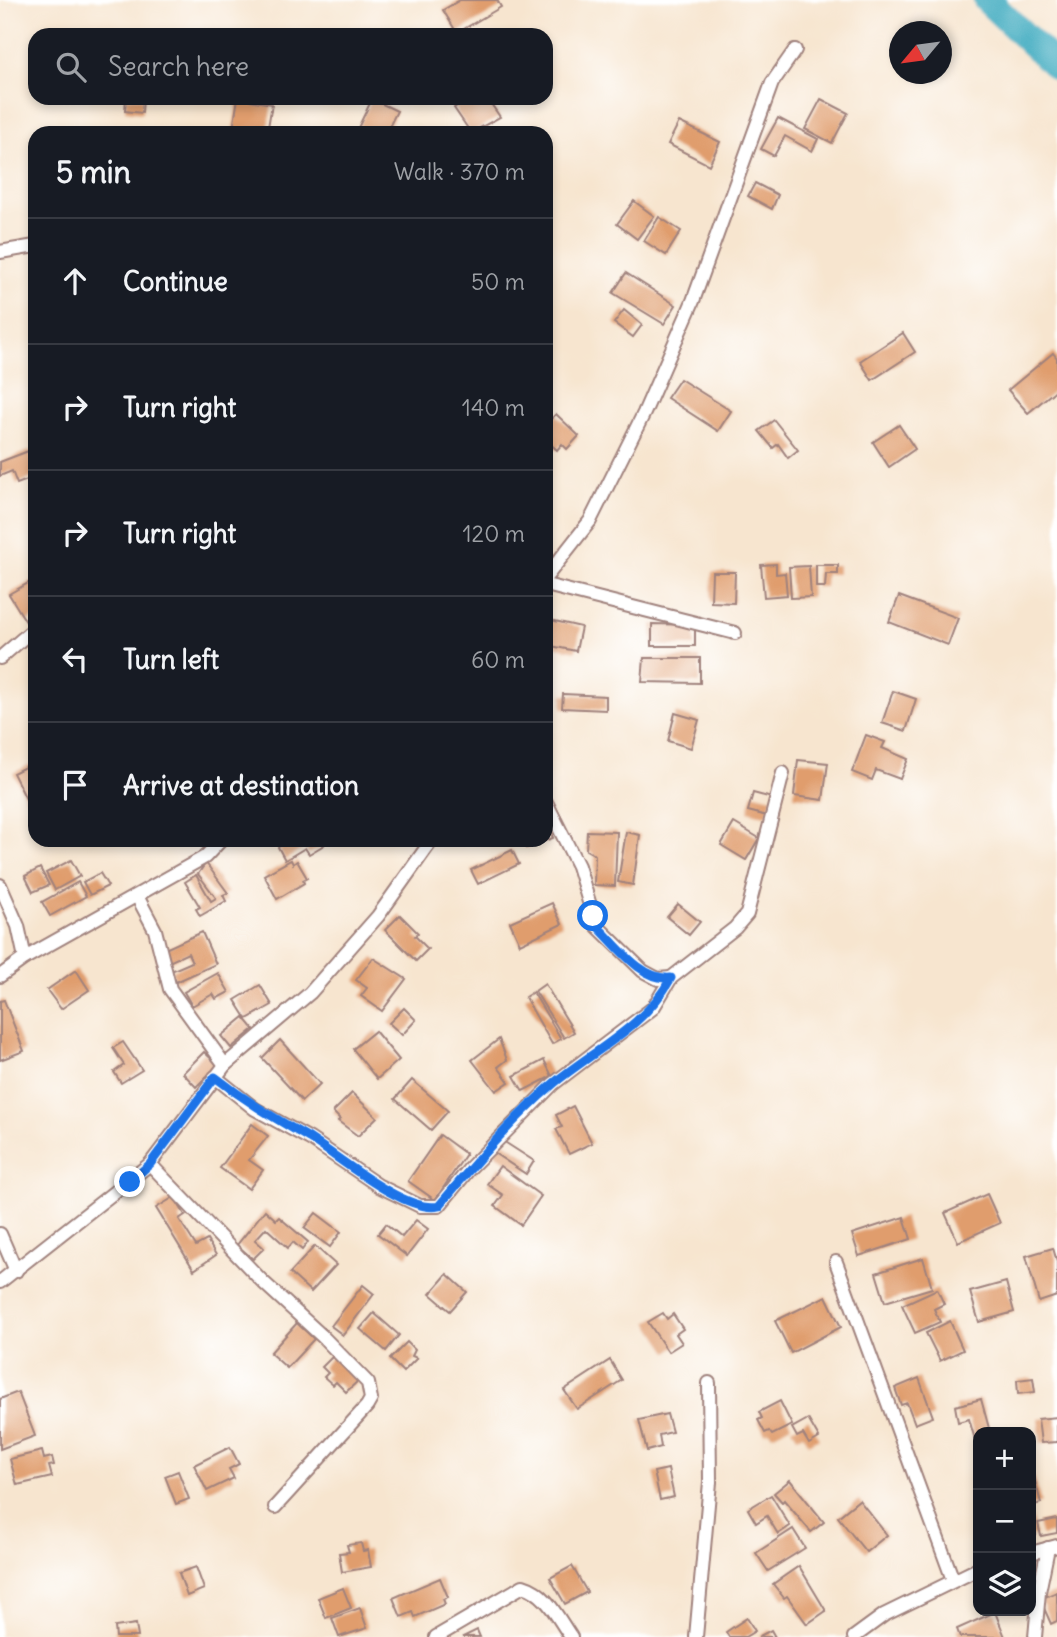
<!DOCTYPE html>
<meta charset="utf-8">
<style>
body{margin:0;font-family:Delius,sans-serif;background:#20242c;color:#f1f3f6}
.controls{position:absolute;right:21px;bottom:21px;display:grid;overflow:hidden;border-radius:14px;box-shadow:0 4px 10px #0003}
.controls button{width:63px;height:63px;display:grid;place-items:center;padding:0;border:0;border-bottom:2px solid #363941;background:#171b24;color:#f1f3f6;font:35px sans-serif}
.compass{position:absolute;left:889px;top:21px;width:63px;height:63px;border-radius:50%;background:#171b24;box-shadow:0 4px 10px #0003;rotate:241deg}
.stop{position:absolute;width:21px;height:21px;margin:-16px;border:5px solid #1a73e8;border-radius:50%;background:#fff}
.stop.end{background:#1a73e8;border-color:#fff;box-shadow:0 2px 7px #0008}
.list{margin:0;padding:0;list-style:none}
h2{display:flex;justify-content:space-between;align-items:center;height:91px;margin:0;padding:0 28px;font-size:30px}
h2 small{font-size:23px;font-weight:400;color:#9ea1a6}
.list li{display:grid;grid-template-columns:46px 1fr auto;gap:21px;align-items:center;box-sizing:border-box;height:126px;padding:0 28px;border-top:2px solid #363941}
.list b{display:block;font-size:26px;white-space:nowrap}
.list em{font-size:23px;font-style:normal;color:#9ea1a6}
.icon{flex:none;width:38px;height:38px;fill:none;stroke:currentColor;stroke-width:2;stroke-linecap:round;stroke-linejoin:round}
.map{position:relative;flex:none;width:1057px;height:1637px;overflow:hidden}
.search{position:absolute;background:#171b24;box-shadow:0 4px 10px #0003;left:28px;top:28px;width:525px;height:77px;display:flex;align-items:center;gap:18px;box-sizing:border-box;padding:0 24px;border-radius:21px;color:#9ea1a6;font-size:26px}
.panel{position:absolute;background:#171b24;box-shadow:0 4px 10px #0003;left:28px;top:126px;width:525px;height:721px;border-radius:21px}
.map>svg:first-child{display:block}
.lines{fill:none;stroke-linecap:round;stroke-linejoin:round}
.river{stroke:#40abc0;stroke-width:28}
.building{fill:#e09d6d}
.street-casing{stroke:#a0827d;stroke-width:16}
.street{stroke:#fff;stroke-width:12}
.route{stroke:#1a73e8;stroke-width:9}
</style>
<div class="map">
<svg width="1057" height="1637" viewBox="0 0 1057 1637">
<rect width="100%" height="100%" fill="#fff"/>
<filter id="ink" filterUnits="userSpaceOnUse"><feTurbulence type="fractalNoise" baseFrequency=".0143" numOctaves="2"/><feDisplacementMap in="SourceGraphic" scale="14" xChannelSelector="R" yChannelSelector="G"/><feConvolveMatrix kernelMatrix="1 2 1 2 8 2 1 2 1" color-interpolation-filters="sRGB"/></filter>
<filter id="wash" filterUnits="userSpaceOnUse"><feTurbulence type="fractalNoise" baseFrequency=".00686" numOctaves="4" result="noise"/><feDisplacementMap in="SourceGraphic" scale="28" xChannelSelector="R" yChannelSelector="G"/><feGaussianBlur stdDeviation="1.57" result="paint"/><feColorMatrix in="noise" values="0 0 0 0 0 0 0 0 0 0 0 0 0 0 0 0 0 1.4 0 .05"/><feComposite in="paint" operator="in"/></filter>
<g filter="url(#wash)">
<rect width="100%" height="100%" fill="#f7e5cf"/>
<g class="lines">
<polyline class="river" points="987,0 1057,67"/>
</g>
<g id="blocks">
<g class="building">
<polygon points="460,0 497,0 501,7 457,33 443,10"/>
<polygon points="126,98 143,98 142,113 125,111"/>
<polygon points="238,98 272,104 267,133 233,129"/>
<polygon points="468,98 487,98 500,117 471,133 454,108"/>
<polygon points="372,99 397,111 386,133 359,133 356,132"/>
<polygon points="821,99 848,113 832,143 805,129"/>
<polygon points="778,118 818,139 812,151 785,136 774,156 761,149"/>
<polygon points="679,122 720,142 709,165 668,144"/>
<polygon points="755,183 778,195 772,209 748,196"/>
<polygon points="634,201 654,216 637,239 617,224"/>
<polygon points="659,217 681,231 666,255 644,241"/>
<polygon points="626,273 676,305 664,324 613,293"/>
<polygon points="624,310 642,325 633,337 614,323"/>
<polygon points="903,333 915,352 872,380 860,361"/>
<polygon points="1053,353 1057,358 1057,389 1028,413 1008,390"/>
<polygon points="680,379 731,411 718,431 667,398"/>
<polygon points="556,414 579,436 567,449 562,444 557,450 546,440 546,424"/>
<polygon points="774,420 798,450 788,458 778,444 773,448 759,431"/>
<polygon points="899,425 915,449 889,467 873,442"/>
<polygon points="31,450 35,477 17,484 12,471 0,476 0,462"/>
<polygon points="776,564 776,574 785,573 787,595 764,597 761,565"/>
<polygon points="816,565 838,565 838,574 826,574 825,587 816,587"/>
<polygon points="809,566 811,597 791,598 789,567"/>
<polygon points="712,572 735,572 734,603 711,602"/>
<polygon points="32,581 35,587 35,617 26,622 9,594"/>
<polygon points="899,596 958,618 948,645 889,622"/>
<polygon points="546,619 581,627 576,651 546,645"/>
<polygon points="652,624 695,625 695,646 652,646"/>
<polygon points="644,658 700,658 700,683 642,682"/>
<polygon points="893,691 916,699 906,731 882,723"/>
<polygon points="563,694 606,696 606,710 562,708"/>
<polygon points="675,713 699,720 691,748 668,741"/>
<polygon points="866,735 885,742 882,748 908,759 900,779 876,770 872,780 852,772"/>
<polygon points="798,760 828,763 823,800 794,796"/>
<polygon points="33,763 35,767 35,817 13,773"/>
<polygon points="753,793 772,798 767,816 748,811"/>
<polygon points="546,820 553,838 526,848 522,840 546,840"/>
<polygon points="734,823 759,838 746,860 721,845"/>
<polygon points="587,831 617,832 615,886 594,885 595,855 586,850"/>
<polygon points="626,832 640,835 633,885 618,882"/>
<polygon points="289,840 321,840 324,845 309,854 305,848 285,860 278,847"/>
<polygon points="512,850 519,864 478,884 471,870"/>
<polygon points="71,860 80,876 55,890 46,873"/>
<polygon points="291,860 293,864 297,861 307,878 303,880 304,883 277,899 264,875"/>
<polygon points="206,863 228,893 223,895 226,901 200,916 196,909 200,907 185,882 196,875 211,901 216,898 198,874"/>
<polygon points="40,868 49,885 33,892 25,876"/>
<polygon points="100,873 108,886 90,895 83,882"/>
<polygon points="78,882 86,896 50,916 42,902"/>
<polygon points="552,903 562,924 520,944 510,922"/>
<polygon points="678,904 700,922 689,935 667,917"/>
<polygon points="400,915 418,933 415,936 428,949 416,961 385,930"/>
<polygon points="202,932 216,964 176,982 171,971 192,962 188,953 169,962 163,950"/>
<polygon points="373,958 406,979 382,1011 361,996 367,988 356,980"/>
<polygon points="76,970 89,990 61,1009 47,990"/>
<polygon points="218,973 229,992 216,999 213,994 192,1006 184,992"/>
<polygon points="545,984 574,1032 564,1038 535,991"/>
<polygon points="260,985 272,1005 247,1019 235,1000"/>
<polygon points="533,992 561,1039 552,1044 525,997"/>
<polygon points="4,1000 24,1051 0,1060 0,1001"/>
<polygon points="404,1008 416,1020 402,1035 389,1023"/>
<polygon points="244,1017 254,1029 231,1048 221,1036"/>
<polygon points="375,1031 399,1060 377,1079 353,1049"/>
<polygon points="499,1039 507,1060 498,1067 509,1082 496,1091 472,1060"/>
<polygon points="280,1040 320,1084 302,1101 262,1058"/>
<polygon points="123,1042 142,1070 121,1083 114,1072 124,1065 113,1048"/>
<polygon points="204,1052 218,1065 196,1087 183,1073"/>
<polygon points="544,1060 552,1076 523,1091 514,1076"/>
<polygon points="412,1080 448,1111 431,1130 395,1099"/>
<polygon points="352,1093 377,1117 358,1136 338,1121 340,1119 333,1112"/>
<polygon points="573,1106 592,1143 569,1154 556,1129 562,1127 556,1115"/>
<polygon points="252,1124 268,1136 249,1160 263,1170 249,1189 220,1168"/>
<polygon points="440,1135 466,1154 435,1200 408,1181"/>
<polygon points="503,1141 534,1161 526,1174 494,1153"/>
<polygon points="500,1166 541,1196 521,1225 495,1206 503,1195 487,1184"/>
<polygon points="987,1194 1000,1223 958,1242 945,1213"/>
<polygon points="174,1197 185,1215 179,1219 196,1246 207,1240 216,1255 194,1270 156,1208"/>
<polygon points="265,1210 276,1220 279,1217 308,1242 302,1250 293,1242 288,1248 266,1228 255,1240 264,1248 253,1259 237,1245"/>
<polygon points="316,1213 341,1232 330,1247 304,1228"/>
<polygon points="904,1217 911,1239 859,1256 852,1234"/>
<polygon points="416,1220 428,1229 407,1256 378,1234 386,1224 402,1237"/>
<polygon points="315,1246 336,1265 311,1292 290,1273"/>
<polygon points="1053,1248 1057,1262 1057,1296 1039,1302 1026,1256"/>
<polygon points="923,1258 932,1288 885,1302 876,1273"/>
<polygon points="447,1274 467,1292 450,1311 430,1294"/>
<polygon points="1006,1282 1014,1312 979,1322 970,1292"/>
<polygon points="363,1285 374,1294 343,1335 331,1326"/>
<polygon points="937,1289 944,1304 934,1309 940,1322 915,1333 902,1305"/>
<polygon points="826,1296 841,1327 791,1353 775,1321"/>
<polygon points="374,1313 399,1335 386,1351 360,1329"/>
<polygon points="663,1313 667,1319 673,1314 683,1329 676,1334 682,1343 668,1352 648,1322"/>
<polygon points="950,1321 963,1350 940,1361 926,1333"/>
<polygon points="297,1323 314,1339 287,1368 270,1353"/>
<polygon points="407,1342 415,1350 412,1356 417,1358 403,1372 390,1359"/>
<polygon points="334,1355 359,1380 346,1392 336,1382 333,1385 324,1377 328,1373 322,1367"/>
<polygon points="610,1360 622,1380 577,1409 564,1390"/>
<polygon points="919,1378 933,1417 915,1424 907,1403 901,1405 895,1388"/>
<polygon points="1033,1378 1035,1392 1018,1394 1017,1380"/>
<polygon points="18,1392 35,1436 0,1449 0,1399"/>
<polygon points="981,1399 990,1432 978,1432 978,1443 976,1443 969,1419 958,1422 955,1406"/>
<polygon points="780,1401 792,1425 772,1435 769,1431 765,1433 758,1420 762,1418 759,1412"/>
<polygon points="667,1414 672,1432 659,1435 661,1447 647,1451 639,1420"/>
<polygon points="1057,1417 1057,1442 1041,1443 1038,1419"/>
<polygon points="808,1419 819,1438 809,1444 803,1434 797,1437 792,1428"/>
<polygon points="230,1447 239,1464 229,1469 234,1478 207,1491 194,1465"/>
<polygon points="42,1451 44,1459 52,1457 54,1465 49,1466 52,1477 17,1485 10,1459"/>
<polygon points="668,1469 674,1497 660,1500 654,1472"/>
<polygon points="178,1471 189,1499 176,1504 165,1476"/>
<polygon points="1034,1477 1041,1503 1031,1506 1031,1478"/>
<polygon points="790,1480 824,1522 811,1532 784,1500 782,1502 774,1493"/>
<polygon points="771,1495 790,1526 778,1534 767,1516 756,1523 748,1509"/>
<polygon points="859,1500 887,1535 866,1552 838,1517"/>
<polygon points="1031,1516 1036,1535 1031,1536"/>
<polygon points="1057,1519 1057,1533 1041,1536 1038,1523"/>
<polygon points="793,1529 805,1548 768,1571 756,1553"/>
<polygon points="361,1543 363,1551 368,1550 371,1567 342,1572 339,1553 349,1552 347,1545"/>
<polygon points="572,1566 587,1592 565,1604 550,1578"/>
<polygon points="799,1566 826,1611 807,1624 787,1596 784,1598 773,1584"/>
<polygon points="196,1567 204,1589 187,1596 179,1573"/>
<polygon points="440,1578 448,1597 443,1599 445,1604 415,1617 413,1612 401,1617 393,1598"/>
<polygon points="343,1588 351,1608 326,1618 318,1598"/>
<polygon points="1057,1592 1057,1621 1051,1624 1040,1599"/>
<polygon points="360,1608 367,1628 339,1637 332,1618"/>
<polygon points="995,1612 1005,1637 960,1637 957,1629"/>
<polygon points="747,1618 755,1631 745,1637 729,1637 726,1632"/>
<polygon points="136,1624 138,1637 116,1637 115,1627"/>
<polygon points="477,1630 480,1637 463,1637"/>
<polygon points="771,1630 775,1637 758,1637"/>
</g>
</g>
</g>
<g filter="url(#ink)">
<use href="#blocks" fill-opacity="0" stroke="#a0827d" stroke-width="2"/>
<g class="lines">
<defs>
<g id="street">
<polyline points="0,252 35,246"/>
<polyline points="546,577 590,521 644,413 693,301 772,83 795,50"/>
<polyline points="546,585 735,633"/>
<polyline points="0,658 35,628"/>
<polyline points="546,802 578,866 596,925 643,971 658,979 671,978"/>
<polyline points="0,885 18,926 25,958"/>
<polyline points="137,896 155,930 170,989 225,1065"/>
<polyline points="0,976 25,958 205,857 221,840"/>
<polyline points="215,1077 255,1109 310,1139 379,1186 420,1206 439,1206 470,1168 553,1084 653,1008 671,978 735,928 747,914 783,773"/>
<polyline points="150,1164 263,1282 322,1336 368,1383 371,1399 367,1406 275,1507"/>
<polyline points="0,1234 16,1271"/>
<polyline points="836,1262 953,1580"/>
<polyline points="0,1282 150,1164 225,1065 310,993 378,916 432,840"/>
<polyline points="1031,1553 1057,1546"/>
<path d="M436 1637 523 1586C547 1593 557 1617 571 1637"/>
<polyline points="696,1637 710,1482 709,1383"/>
<polyline points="854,1637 884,1615 978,1569"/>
<polyline points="1035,1637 1039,1592 1048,1548"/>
</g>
</defs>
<use href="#street" class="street-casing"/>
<use href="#street" class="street"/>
</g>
</g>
<g class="lines" filter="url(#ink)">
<path class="route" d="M130 1182 150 1164 215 1077C247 1102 275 1118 309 1138 338 1156 406 1214 439 1206 474 1164 511 1120 553 1084 594 1050 645 1027 671 978 641 981 616 944 596 925L593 916"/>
</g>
</svg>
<div class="controls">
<button>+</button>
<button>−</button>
<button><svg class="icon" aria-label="layers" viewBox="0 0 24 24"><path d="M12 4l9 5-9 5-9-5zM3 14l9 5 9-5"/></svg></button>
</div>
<svg class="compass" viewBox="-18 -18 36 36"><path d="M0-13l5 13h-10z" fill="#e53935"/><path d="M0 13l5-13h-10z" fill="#9ea1a6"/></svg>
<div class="stop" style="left:593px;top:916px"></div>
<div class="stop end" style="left:130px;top:1182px"></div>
<div class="search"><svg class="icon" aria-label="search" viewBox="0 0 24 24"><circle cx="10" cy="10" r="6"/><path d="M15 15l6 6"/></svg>Search here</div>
<section class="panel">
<h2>5 min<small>Walk · 370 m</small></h2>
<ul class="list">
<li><svg class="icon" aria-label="ahead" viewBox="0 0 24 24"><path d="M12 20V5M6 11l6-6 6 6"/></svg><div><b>Continue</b></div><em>50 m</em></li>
<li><svg class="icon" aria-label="right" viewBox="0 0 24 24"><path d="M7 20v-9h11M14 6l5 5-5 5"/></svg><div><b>Turn right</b></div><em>140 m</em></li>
<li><svg class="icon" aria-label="right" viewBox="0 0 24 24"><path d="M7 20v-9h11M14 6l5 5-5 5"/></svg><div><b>Turn right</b></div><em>120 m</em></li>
<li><svg class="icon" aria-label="left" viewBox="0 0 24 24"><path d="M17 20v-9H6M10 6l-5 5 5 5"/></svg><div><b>Turn left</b></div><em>60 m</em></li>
<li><svg class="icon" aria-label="arrive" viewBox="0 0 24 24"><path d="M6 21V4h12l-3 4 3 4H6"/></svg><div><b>Arrive at destination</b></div></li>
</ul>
</section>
</div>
